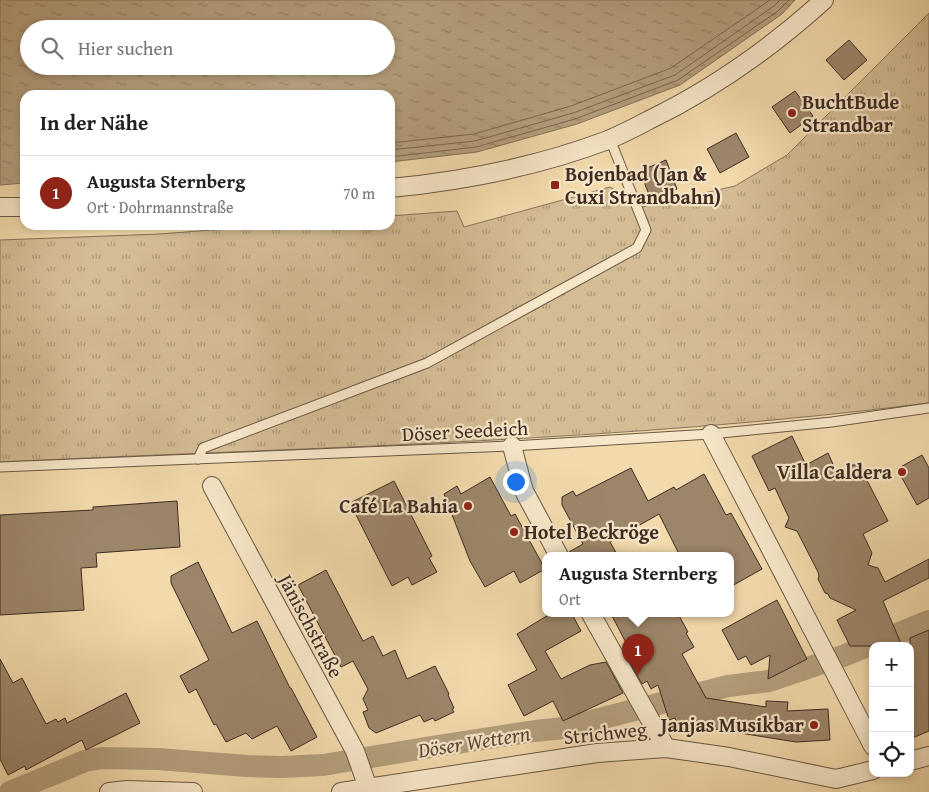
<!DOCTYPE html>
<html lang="de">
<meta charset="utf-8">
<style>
body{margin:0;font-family:"Gentium Book Plus",serif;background:#f2f2f2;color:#202124}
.controls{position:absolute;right:15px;bottom:15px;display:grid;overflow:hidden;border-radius:10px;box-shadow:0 2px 8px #0003}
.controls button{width:45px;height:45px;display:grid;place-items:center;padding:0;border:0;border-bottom:1px solid #e0e0e0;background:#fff;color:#202124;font:25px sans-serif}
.you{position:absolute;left:515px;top:481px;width:18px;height:18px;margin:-12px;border:4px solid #fff;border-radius:50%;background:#1a73e8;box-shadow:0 0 0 8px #1a73e833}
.badge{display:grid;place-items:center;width:32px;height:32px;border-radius:50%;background:#8f2418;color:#fff;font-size:16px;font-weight:700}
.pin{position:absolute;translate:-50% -41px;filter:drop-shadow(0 1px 2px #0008)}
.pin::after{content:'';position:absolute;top:26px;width:18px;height:15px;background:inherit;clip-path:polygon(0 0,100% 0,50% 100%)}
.popup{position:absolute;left:542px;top:552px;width:192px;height:65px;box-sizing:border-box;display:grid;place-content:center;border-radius:10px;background:#fff;filter:drop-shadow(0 1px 4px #0005);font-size:16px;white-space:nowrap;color:#757577}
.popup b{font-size:19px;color:#202124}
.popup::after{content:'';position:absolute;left:50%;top:100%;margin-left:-10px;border:10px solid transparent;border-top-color:#fff}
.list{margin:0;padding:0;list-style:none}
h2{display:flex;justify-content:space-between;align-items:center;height:65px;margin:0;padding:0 20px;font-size:21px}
h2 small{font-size:16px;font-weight:400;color:#757577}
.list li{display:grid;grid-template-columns:32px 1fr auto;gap:15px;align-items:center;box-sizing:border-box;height:75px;padding:0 20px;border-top:1px solid #e0e0e0}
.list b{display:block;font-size:19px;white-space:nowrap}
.list p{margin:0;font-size:16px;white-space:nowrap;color:#757577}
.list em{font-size:16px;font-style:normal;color:#757577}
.icon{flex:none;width:28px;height:28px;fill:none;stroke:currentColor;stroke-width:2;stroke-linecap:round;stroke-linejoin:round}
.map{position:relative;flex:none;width:929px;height:792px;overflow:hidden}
.search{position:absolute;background:#fff;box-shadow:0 2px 8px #0003;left:20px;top:20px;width:375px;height:55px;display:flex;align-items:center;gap:12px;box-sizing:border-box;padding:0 18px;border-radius:28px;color:#757577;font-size:19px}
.panel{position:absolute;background:#fff;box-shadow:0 2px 8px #0003;left:20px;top:90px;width:375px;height:140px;border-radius:15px}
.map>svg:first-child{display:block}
.grass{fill:url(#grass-tufts);stroke:#89745c}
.water{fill:url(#water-ripples);stroke:#857159;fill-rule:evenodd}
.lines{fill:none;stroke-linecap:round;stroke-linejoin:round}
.shore{stroke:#7a6650;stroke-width:1}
.canal{stroke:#b59f7d;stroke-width:22}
.building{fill:#9c866a;stroke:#3e2c23}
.lane-casing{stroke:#6b5845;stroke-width:11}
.street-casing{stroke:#6b5845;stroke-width:20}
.lane{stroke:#f7e7c9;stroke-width:9}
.street{stroke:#f7e7c9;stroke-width:18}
.poi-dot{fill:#8f2418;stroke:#f7e7c9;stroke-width:2}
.labels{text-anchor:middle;stroke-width:4.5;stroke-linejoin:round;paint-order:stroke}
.poi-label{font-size:20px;font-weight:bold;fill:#3e2c23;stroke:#f7e7c9;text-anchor:start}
.street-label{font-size:20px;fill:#3e2c23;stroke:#f7e7c9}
.water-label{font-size:21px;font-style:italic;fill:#5c493a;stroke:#f7e7c9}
</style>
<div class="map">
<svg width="929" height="792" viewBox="0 0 929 792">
<defs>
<pattern id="grass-tufts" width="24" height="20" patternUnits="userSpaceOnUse" patternTransform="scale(1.25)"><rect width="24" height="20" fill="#d4bc95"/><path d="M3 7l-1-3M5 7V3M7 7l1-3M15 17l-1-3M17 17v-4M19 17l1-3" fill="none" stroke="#ad9979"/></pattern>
<pattern id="water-ripples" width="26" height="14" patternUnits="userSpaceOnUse" patternTransform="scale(1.25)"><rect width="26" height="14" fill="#b59f7d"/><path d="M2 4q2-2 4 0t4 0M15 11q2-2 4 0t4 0" fill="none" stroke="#958266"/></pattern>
</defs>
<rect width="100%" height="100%" fill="#f3daac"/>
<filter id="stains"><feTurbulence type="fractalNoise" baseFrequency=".004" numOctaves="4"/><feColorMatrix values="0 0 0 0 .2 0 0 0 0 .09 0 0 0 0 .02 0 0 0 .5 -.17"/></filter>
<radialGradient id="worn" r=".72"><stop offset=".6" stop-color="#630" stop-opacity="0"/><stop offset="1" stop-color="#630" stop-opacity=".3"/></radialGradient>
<path class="grass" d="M929 13V403C621 442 310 447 0 462V240L159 234 279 225H390V216L457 211 464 227 610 187 642 207 735 186 787 155Z"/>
<path class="water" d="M0 0H795L782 14 680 85 577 124 477 152 390 162V95H25V183L0 185ZM29 29H386V66H29Z"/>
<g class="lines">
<g class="shore">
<polyline points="390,143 474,134 571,106 671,68 770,0"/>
<polyline points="390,150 475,141 573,113 675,75 774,6 780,0"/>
<polyline points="390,157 476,147 575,119 678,80 778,11 789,0"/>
</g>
<polyline class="canal" points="10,792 85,761 101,758 158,759 247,766 281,767 323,765 431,747 535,731 564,728 728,686 769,681 843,656 929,621"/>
</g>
<g class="building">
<polygon points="849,40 867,60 844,80 826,60"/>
<polygon points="795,91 813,116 790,133 772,107"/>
<polygon points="736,133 749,157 720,173 707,149"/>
<polygon points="666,160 677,189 651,200 640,171"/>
<polygon points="792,436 806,465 828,453 837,473 852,465 859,465 888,521 863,534 872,553 868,565 878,568 885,582 929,559 929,578 883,601 902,646 850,646 837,620 856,610 830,598 828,594 825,593 818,579 819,576 818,572 797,531 785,527 789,518 775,488 769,491 752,456"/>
<polygon points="922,455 929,468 929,498 917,505 897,469"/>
<polygon points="631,468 648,501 674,487 676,490 704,474 726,515 731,513 762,569 730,587 730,556 680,556 659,514 610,542 618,556 570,556 569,552 583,544 562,505 562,497 573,491 576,496"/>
<polygon points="490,477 511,516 515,514 545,569 520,583 514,571 485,587 470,561 444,494 457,486 461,494"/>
<polygon points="394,481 432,556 429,558 437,572 412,585 408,577 392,586 350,503"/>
<polygon points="177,501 180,547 96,553 97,567 81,568 84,610 0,615 0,515 93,510 93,507"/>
<polygon points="198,562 232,633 257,621 290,688 291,688 317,737 291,751 277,726 252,739 246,733 226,742 216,724 214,725 196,689 189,693 180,676 209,660 171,583 171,576"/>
<polygon points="326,570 363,641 373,636 383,656 395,650 407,679 435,666 449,694 448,695 454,708 452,709 454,712 435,721 433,718 424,722 420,715 376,733 369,728 363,712 368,710 363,699 368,689 353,661 341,667 298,585"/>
<polygon points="777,600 807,659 768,679 770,655 751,665 746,656 738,660 722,630"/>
<polygon points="550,614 572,614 581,631 545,651 561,679 590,665 606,662 623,693 563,721 553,701 524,716 508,685 537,670 517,634"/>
<polygon points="611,614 678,614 688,632 686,633 694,647 682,654 706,698 766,707 766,701 788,702 787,711 828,709 830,740 796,742 677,723 675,718 669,720 658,685 651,689 647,681 642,684 628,659 634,658"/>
<polygon points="929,630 929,731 910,739 910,638"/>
<polygon points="0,659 13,683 22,678 46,724 56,719 58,722 65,718 67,723 126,693 140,723 86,750 82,740 26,770 25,766 8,775 0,759"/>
</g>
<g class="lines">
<defs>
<g id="lane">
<polyline points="198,459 203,448 427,363 637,248 646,230 610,139"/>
<polyline points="0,467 512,446 711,434 832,422 929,408"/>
</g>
<g id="street">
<path d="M390 188C464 181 539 166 608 140 622 134 636 127 649 120 713 89 771 48 824 0"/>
<polyline points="0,207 25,207"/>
<polyline points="711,434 873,746"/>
<polyline points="512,446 524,491 559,556"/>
<polyline points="212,486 355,751 368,788"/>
<polyline points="591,614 666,748"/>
<polyline points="910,761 929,756"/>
<polyline points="109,792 127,790 193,792"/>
<polyline points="341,792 597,753 666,748 729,757 836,779 873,770"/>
</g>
</defs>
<use href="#lane" class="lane-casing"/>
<use href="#street" class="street-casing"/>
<use href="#lane" class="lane"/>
<use href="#street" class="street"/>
</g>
<g class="poi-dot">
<circle cx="792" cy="113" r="5"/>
<rect x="550" y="180" width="10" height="10" rx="2.5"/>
<circle cx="902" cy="472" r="5"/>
<circle cx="468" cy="506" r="5"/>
<circle cx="514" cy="532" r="5"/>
<circle cx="814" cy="725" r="5"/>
</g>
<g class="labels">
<g class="poi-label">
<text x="802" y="109">BuchtBude<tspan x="802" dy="23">Strandbar</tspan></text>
<text x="565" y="181">Bojenbad (Jan &amp;<tspan x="565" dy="23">Cuxi Strandbahn)</tspan></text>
<text x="892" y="479" text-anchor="end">Villa Caldera</text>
<text x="458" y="513" text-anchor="end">Café La Bahia</text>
<text x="524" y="539">Hotel Beckröge</text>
<text x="804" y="732" text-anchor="end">Janjas Musikbar</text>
</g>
<g class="street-label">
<text transform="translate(465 431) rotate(-3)" y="7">Döser Seedeich</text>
<text transform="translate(311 626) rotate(62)" y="7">Jänischstraße</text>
<text transform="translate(605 733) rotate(-6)" y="7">Strichweg</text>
</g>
<g class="water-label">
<text transform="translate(474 742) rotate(-9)" y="7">Döser Wettern</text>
</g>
</g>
<rect width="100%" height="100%" filter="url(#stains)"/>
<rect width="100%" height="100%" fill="url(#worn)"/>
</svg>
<div class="controls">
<button>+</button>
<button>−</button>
<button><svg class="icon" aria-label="locate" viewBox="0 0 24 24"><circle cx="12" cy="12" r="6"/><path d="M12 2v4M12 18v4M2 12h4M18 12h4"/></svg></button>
</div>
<div class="you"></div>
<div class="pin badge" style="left:638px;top:675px">1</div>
<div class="popup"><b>Augusta Sternberg</b>Ort</div>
<div class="search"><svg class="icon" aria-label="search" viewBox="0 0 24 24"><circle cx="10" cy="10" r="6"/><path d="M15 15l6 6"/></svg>Hier suchen</div>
<section class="panel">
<h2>In der Nähe<small></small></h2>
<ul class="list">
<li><span class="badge">1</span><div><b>Augusta Sternberg</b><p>Ort · Dohrmannstraße</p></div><em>70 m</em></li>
</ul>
</section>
</div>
